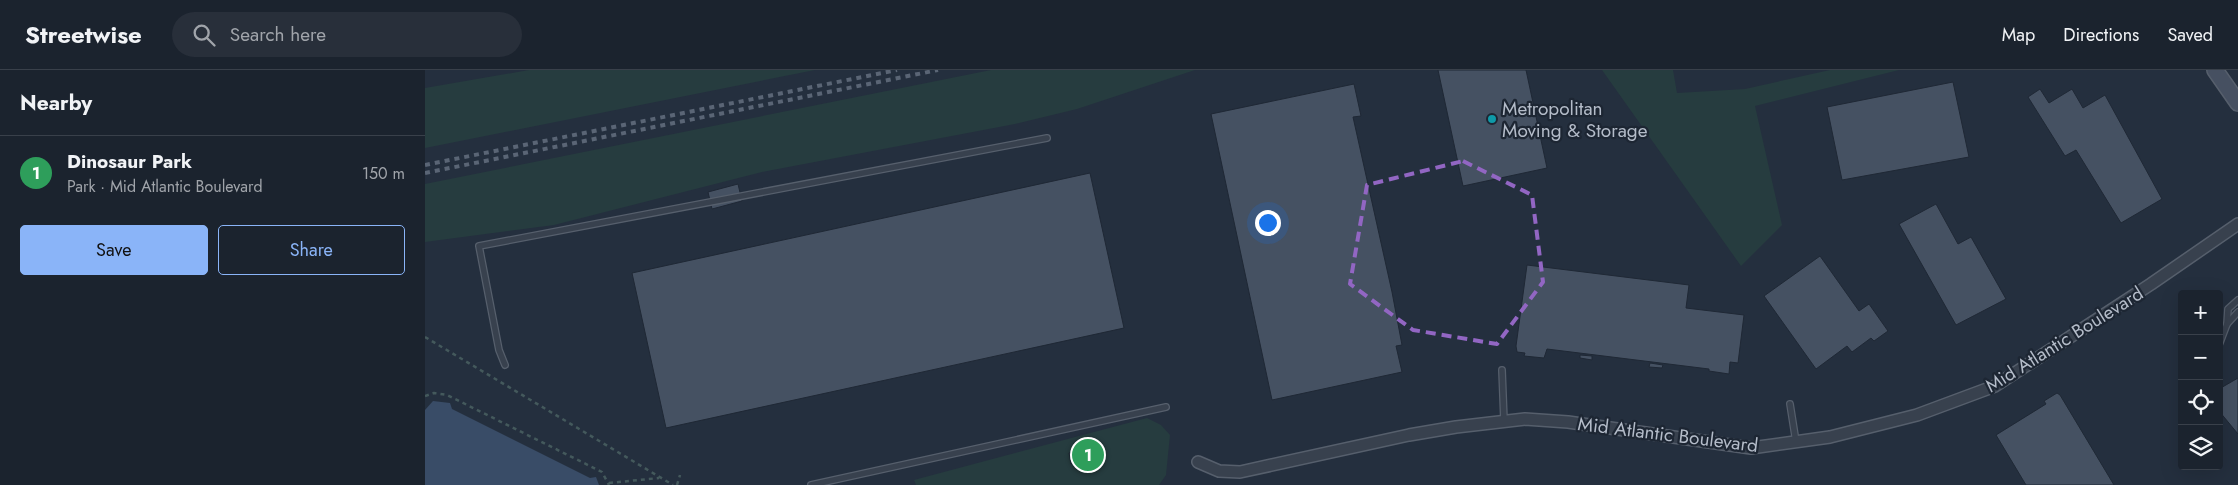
<!DOCTYPE html>
<meta charset="utf-8">
<style>
body{margin:0;font-family:Jost,sans-serif;background:#282f3a;color:#f1f3f6}
.controls{position:absolute;right:15px;bottom:15px;display:grid;overflow:hidden;border-radius:5px;box-shadow:0 5px 20px #0002}
.controls button{width:45px;height:45px;display:grid;place-items:center;padding:0;border:0;border-bottom:1px solid #39404a;background:#1b232e;color:#f1f3f6;font:25px sans-serif}
.you{position:absolute;left:842px;top:152px;width:18px;height:18px;margin:-12px;border:4px solid #fff;border-radius:50%;background:#1a73e8;box-shadow:0 0 0 8px #1a73e833}
.badge{display:grid;place-items:center;width:32px;height:32px;border-radius:50%;background:#8ab4f8;color:#fff;font-size:16px;font-weight:700}
.pin{position:absolute;translate:-50% -50%;border:2px solid #fff;box-shadow:0 1px 5px #0006}
.list{margin:0;padding:0;list-style:none}
h2{display:flex;justify-content:space-between;align-items:center;height:65px;margin:0;padding:0 20px;font-size:21px}
h2 small{font-size:16px;font-weight:400;color:#a0a4aa}
.list li{display:grid;grid-template-columns:32px 1fr auto;gap:15px;align-items:center;box-sizing:border-box;height:75px;padding:0 20px;border-top:1px solid #39404a}
.list b{display:block;font-size:19px;white-space:nowrap}
.list p{margin:0;font-size:16px;white-space:nowrap;color:#a0a4aa}
.list em{font-size:16px;font-style:normal;color:#a0a4aa}
.actions{display:flex;gap:10px;padding:15px 20px}
.actions a{flex:1;padding:11px 0;border:1px solid #8ab4f8;border-radius:5px;text-align:center;font-size:18px;color:#8ab4f8}
.actions .main{background:#8ab4f8;color:#111}
.icon{flex:none;width:28px;height:28px;fill:none;stroke:currentColor;stroke-width:2;stroke-linecap:round;stroke-linejoin:round}
.map{position:relative;flex:none;width:1813px;height:415px;overflow:hidden}
header{display:flex;align-items:center;gap:30px;box-sizing:border-box;height:70px;padding:0 25px;background:#1b232e;border-bottom:1px solid #39404a}
header strong{font-size:24px}
nav{display:flex;gap:28px;margin-inline-start:auto;font-size:18px}
.search{width:350px;height:45px;background:#282f3a;display:flex;align-items:center;gap:12px;box-sizing:border-box;padding:0 18px;border-radius:28px;color:#a0a4aa;font-size:19px}
main{display:flex}
aside{flex:1;background:#1b232e}
.map>svg:first-child{display:block}
.green{fill:#263c3f}
.water{fill:#394c67}
.building{fill:#455162;stroke:#1f2835}
.lines{fill:none;stroke-linecap:round;stroke-linejoin:round}
.lane-casing{stroke:#565f6c;stroke-width:8}
.street-casing{stroke:#565f6c;stroke-width:14}
.secondary-casing{stroke:#565f6c;stroke-width:18}
.path{stroke:#44595c;stroke-width:2.5;stroke-dasharray:4 4;stroke-linecap:butt}
.lane{stroke:#38414e;stroke-width:5.5}
.street{stroke:#38414e;stroke-width:11}
.secondary{stroke:#465061;stroke-width:15}
.rail{stroke:#5a6575;stroke-width:4;stroke-dasharray:5 5;stroke-linecap:butt}
.marked{fill:none;stroke:#9266c3;stroke-width:4;stroke-dasharray:10 6;stroke-linejoin:round}
.culture-dot{fill:#0f9aa8;stroke:#1d2633;stroke-width:2}
.labels{text-anchor:middle;stroke-width:4.5;stroke-linejoin:round;paint-order:stroke}
.poi-label{font-size:19px;fill:#b4bcc9;stroke:#1d2633;text-anchor:start}
.street-label{font-size:19px;fill:#b4bcc9;stroke:#1d2633}
</style>
<header>
<strong>Streetwise</strong>
<div class="search"><svg class="icon" aria-label="search" viewBox="0 0 24 24"><circle cx="10" cy="10" r="6"/><path d="M15 15l6 6"/></svg>Search here</div>
<nav><a>Map</a><a>Directions</a><a>Saved</a></nav>
</header>
<main>
<aside>
<h2>Nearby<small></small></h2>
<ul class="list">
<li><span class="badge" style="background:#2e9e5b">1</span><div><b>Dinosaur Park</b><p>Park · Mid Atlantic Boulevard</p></div><em>150 m</em></li>
</ul>
<div class="actions"><a class="main">Save</a><a>Share</a></div>
</aside>
<div class="map">
<svg width="1813" height="415" viewBox="0 0 1813 415">
<rect width="100%" height="100%" fill="#242f3e"/>
<g class="green">
<polygon points="104,0 390,0 0,78 0,18"/>
<polygon points="566,0 770,0 652,39 590,54 337,102 129,155 0,172 0,114"/>
<polygon points="1177,0 1248,0 1252,23 1320,19 1405,0 1474,0 1330,36 1357,155 1316,196"/>
<polygon points="722,348 736,355 745,365 741,405 734,415 491,415 489,410"/>
</g>
<polygon class="water" points="8,331 25,333 27,339 165,408 171,407 174,415 0,415 0,340"/>
<g class="building">
<polygon points="1013,0 1101,0 1122,98 1038,116"/>
<polygon points="1528,12 1544,87 1417,110 1402,37"/>
<polygon points="929,14 936,46 928,47 967,222 977,275 971,276 977,302 847,330 786,44"/>
<polygon points="1615,19 1624,33 1647,19 1658,38 1680,25 1737,129 1696,153 1651,80 1640,86 1603,27"/>
<polygon points="665,103 699,258 241,358 207,203"/>
<polygon points="313,114 317,131 287,139 283,122"/>
<polygon points="1511,134 1533,174 1546,167 1581,229 1531,255 1474,154"/>
<polygon points="1395,186 1434,241 1444,234 1463,261 1449,271 1446,268 1427,282 1422,276 1391,299 1339,226"/>
<polygon points="1102,195 1264,215 1261,238 1319,245 1313,293 1305,292 1304,304 1284,301 1284,299 1122,279 1119,288 1099,286 1100,283 1092,282 1091,276"/>
<polygon points="1155,285 1167,286 1167,290 1155,288"/>
<polygon points="1225,293 1238,295 1237,298 1224,297"/>
<polygon points="1813,308 1813,364 1794,341 1794,319"/>
<polygon points="1632,323 1635,325 1689,415 1601,415 1571,365 1621,334 1619,331"/>
<polygon points="668,367 669,374 662,376 661,369"/>
<polygon points="657,380 659,391 646,394 644,383"/>
</g>
<g class="lines">
<defs>
<g id="lane">
<polyline points="1802,254 1803,239 1813,230"/>
<polyline points="1794,275 1802,254 1813,242"/>
<polyline points="80,295 74,280 54,176 622,68"/>
<polyline points="1077,300 1079,351"/>
<polyline points="1365,334 1371,372"/>
<polyline points="386,415 741,337"/>
</g>
<polyline id="street" points="773,392 794,401 815,402 984,365 1031,357 1100,349 1143,352 1326,378 1405,367 1492,345 1570,316 1726,214 1813,154"/>
<polyline id="secondary" points="1790,0 1813,33"/>
</defs>
<use href="#lane" class="lane-casing"/>
<use href="#street" class="street-casing"/>
<use href="#secondary" class="secondary-casing"/>
<g class="path">
<polyline points="0,267 248,415"/>
<polyline points="0,326 9,323 22,325 177,402 184,415"/>
<polyline points="184,413 234,408"/>
<polyline points="252,415 255,405"/>
</g>
<use href="#lane" class="lane"/>
<use href="#street" class="street"/>
<use href="#secondary" class="secondary"/>
<g class="rail">
<polyline points="0,95 472,0"/>
<polyline points="0,103 513,0"/>
</g>
</g>
<path class="marked" d="M1038 91 1107 125 1118 212 1072 274 988 260 925 214 942 115Z"/>
<circle class="culture-dot" cx="1067" cy="49" r="5"/>
<g class="labels">
<g class="poi-label">
<text x="1077" y="45">Metropolitan<tspan x="1077" dy="22">Moving &amp; Storage</tspan></text>
</g>
<g class="street-label">
<text transform="translate(1639 269) rotate(-32)" y="7">Mid Atlantic Boulevard</text>
<text transform="translate(1243 364) rotate(7)" y="7">Mid Atlantic Boulevard</text>
</g>
</g>
</svg>
<div class="controls">
<button>+</button>
<button>−</button>
<button><svg class="icon" aria-label="locate" viewBox="0 0 24 24"><circle cx="12" cy="12" r="6"/><path d="M12 2v4M12 18v4M2 12h4M18 12h4"/></svg></button>
<button><svg class="icon" aria-label="layers" viewBox="0 0 24 24"><path d="M12 4l9 5-9 5-9-5zM3 14l9 5 9-5"/></svg></button>
</div>
<div class="you"></div>
<div class="pin badge" style="left:663px;top:385px;background:#2e9e5b">1</div>
</div>
</main>
